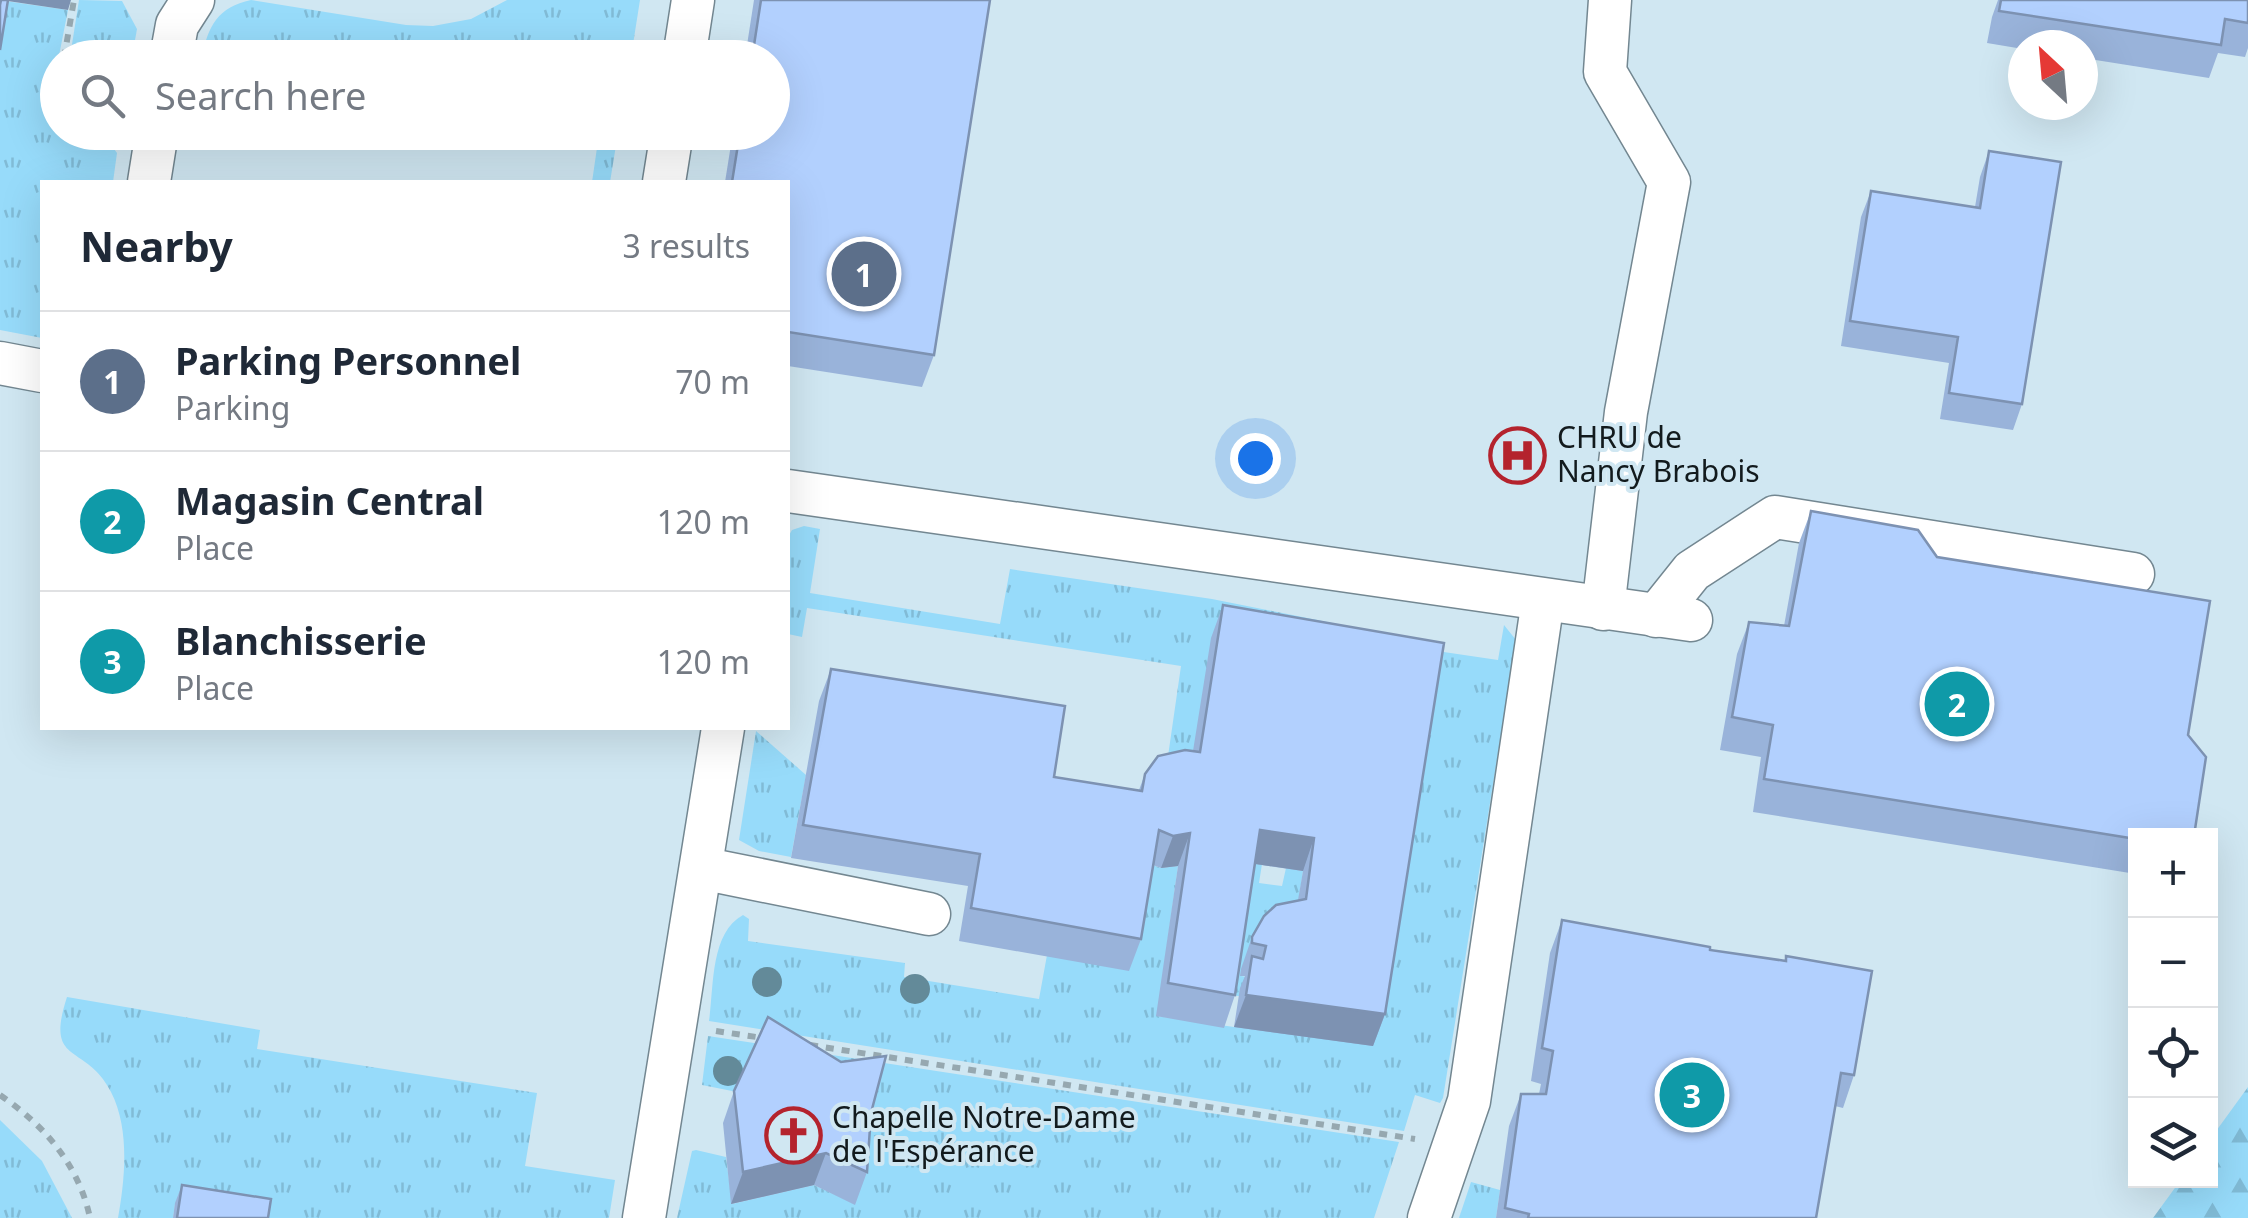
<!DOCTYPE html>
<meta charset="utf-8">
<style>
body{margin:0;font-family:"Noto Sans",sans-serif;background:#f2f2f3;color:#1f2937}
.controls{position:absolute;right:30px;bottom:30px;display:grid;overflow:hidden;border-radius:0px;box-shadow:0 10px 40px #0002}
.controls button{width:90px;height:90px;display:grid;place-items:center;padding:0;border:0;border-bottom:2px solid #e0e1e3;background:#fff;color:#1f2937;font:50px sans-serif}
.compass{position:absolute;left:2008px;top:30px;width:90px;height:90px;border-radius:50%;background:#fff;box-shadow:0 10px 40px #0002;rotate:334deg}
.you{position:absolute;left:1255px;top:458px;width:35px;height:35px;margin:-25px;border:8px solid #fff;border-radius:50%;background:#1a73e8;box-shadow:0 0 0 15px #1a73e833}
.badge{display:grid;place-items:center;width:65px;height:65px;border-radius:50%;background:#b4232d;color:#fff;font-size:32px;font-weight:700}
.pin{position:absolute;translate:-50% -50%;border:5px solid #fff;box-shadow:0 2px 10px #0006}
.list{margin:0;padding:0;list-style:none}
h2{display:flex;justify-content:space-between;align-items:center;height:130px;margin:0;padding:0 40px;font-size:42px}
h2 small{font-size:32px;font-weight:400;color:#747a83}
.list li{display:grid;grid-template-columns:65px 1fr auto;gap:30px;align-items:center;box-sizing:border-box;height:140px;padding:0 40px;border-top:2px solid #e0e1e3}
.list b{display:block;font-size:38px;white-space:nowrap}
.list p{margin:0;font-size:32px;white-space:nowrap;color:#747a83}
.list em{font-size:32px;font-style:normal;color:#747a83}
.icon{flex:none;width:55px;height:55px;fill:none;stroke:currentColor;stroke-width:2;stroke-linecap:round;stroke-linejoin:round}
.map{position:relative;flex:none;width:2248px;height:1218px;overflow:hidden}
.search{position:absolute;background:#fff;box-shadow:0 10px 40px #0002;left:40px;top:40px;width:750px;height:110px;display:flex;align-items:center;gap:25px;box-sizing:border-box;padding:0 35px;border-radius:55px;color:#747a83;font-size:38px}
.panel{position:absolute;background:#fff;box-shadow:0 10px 40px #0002;left:40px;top:180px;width:750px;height:550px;border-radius:0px}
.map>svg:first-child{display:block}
.grass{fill:url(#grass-tufts)}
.forest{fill:url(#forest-firs)}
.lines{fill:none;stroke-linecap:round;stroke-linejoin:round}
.minor-casing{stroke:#738791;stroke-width:45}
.path{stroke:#96a8b0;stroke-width:6;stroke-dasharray:8 8;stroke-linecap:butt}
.minor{stroke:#fff;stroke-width:42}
.tree{fill:#638a99}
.wall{fill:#99b3da}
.shaded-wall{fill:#7d92b2}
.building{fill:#b2d0fe;stroke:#7d92b2;stroke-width:2.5}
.labels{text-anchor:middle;stroke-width:8;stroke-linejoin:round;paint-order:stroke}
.poi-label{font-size:30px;fill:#121a1d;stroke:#d0e7f2;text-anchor:start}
</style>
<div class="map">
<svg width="2248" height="1218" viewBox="0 0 2248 1218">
<defs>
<pattern id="grass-tufts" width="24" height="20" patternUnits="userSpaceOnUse" patternTransform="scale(2.5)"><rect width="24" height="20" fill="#97dbfa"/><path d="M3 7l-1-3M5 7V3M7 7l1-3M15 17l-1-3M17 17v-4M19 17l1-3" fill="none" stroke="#81bbd6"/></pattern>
<pattern id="forest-firs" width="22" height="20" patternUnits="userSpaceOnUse" patternTransform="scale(2.5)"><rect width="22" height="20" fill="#97dbfa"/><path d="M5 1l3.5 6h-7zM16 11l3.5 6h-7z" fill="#81bbd6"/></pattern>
</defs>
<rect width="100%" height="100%" fill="#d0e7f2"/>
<g class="grass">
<polygon points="79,0 122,1 137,29 132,57 70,57"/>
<path d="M251 0 406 25 433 26 471 19 507 0H640L631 57H202C208 26 218 7 251 0Z"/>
<polygon points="5,1 68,10 56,71 58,132 102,133 117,153 113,182 42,182 42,338 0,330 0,29"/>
<polygon points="594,133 618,133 610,182 592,182 599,134"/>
<polygon points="804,526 820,529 810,593 1000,624 1010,569 1212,599 1367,630 1188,784 1164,784 1181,666 807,608 802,637 788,634 788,537 792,530"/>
<path d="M1504 625 1516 640 1443 1098 1440 1103 1415 1095 1404 1131 709 1021C714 987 710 933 743 915L749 919 748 941 905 963 904 977 1039 999 1047 955 1147 863 1161 868 1178 866 1157 1016 1234 1027 1437 651 1498 660Z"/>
<polygon points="756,731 806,775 791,857 759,851 739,840"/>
<polygon points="1249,863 1262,864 1259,883 1282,886 1286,868 1303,871 1294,931 1246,958 1241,976 1254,978 1239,996 1228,995"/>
<path d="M67 997 260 1030 257 1049 537 1093 525 1166 615 1180 609 1218H264L175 1204 173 1218H118C125 1179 130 1129 111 1092 86 1042 44 1067 67 997Z"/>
<polygon points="708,1036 1399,1142 1374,1218 677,1218 692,1151 696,1150 726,1157 732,1204 814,1185 855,1204 737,1092 702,1085"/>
<polygon points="0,1120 42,1161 72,1218 0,1218"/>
<polygon points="1471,1182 1500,1190 1496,1218 1459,1218"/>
</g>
<polygon class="forest" points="2248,1087 2248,1218 2153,1218 2180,1181 2210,1180 2211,1138"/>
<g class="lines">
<defs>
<g id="minor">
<polyline points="171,58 177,25 193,0"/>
<polyline points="684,58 693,0"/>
<polyline points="149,182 157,132"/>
<polyline points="664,182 672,132"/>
<polyline points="0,363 42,371"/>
<polyline points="788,491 1691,620"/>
<polyline points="1603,609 1626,412 1669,182 1605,72 1610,0"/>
<polyline points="1656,616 1692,571 1775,517 2133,574"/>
<polyline points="701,868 929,914"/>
<polyline points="644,1218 723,728"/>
<polyline points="1429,1218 1469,1101 1543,600"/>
</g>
</defs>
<use href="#minor" class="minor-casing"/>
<g class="path">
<polyline points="64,58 74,0"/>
<polyline points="716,1031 763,1038"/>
<polyline points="810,1045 1415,1139"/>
<path d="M0 1095C44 1125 79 1165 90 1218"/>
</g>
<use href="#minor" class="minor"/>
</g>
<g class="tree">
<circle cx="767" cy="982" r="15"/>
<circle cx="915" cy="989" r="15"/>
<circle cx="728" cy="1071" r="15"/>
</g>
<g class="wall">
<polygon points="754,0 990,0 934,355 922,387 788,366 788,182 725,182 733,132 772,132 772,58 745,58"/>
<polygon points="1998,0 2248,0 2248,48 2245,57 2218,53 2209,78 2083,58 2083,45 2023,45 2023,49 1987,43 1992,17"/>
<polygon points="1989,151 2022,404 2013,430 1940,419 1949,363 1841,346 1861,217 1871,191 1975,207 1980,177"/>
<polygon points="1811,511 1937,557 2188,735 2136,836 2136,874 1753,812 1761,757 1720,750 1737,654 1749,622 1784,626 1799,543"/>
<polygon points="1223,605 1385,1014 1373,1046 1234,1027 1240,988 1245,976 1240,976 1241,969 1252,937 1298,900 1303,871 1255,864 1235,995 1224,1028 1156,1016 1178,866 1161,868 1153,865 1141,939 1129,971 959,941 968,886 791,858 819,701 831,669 1054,777 1139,790 1145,774 1193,751 1211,638"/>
<polygon points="1562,920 1710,950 1785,961 1786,956 1854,1075 1843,1108 1835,1106 1816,1218 1496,1218 1509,1126 1521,1094 1539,1094 1541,1084 1531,1081 1550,953"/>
<polygon points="734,1091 871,1113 867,1172 855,1205 814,1185 731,1204 723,1123"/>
<polygon points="182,1185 268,1218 173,1218 175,1203"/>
</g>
<g class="shaded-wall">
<polygon points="1,0 71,0 68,10"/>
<polygon points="1260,830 1314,838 1303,871 1249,863"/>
<polygon points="1190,833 1178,866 1161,868 1173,836"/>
<polygon points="1246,995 1385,1014 1373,1046 1234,1027"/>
<polygon points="826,1153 814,1185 731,1204 743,1172"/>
</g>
<g class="building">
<polygon points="1,0 8,0 0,50 0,5"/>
<polygon points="761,0 990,0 934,355 788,332 788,182 732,182 740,132 772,132 772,58 752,58"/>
<polygon points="2001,0 2248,0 2248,23 2225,19 2221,45 1999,11"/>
<polygon points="1989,151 2061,162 2022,404 1949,393 1958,337 1850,321 1871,191 1980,208"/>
<polygon points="1811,511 1918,530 1937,557 2210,601 2188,735 2206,757 2194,836 2136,836 2136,839 1764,779 1773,725 1732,717 1749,622 1789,626"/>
<polygon points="1223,605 1444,643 1385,1014 1246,995 1252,956 1263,959 1266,946 1252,943 1252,937 1264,916 1276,905 1306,899 1314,838 1260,830 1235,995 1168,983 1190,833 1173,836 1159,830 1141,939 971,908 980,854 803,825 831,669 1065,706 1054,777 1142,791 1145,774 1158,756 1185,750 1200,752"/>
<polygon points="1562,920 1710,947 1710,950 1786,961 1786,956 1872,971 1854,1075 1841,1073 1816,1218 1528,1218 1529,1214 1505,1208 1521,1094 1546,1094 1553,1051 1542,1048"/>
<polygon points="768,1017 841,1062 886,1056 871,1113 867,1172 826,1153 743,1172 734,1091"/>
<polygon points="182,1185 271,1199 268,1218 177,1218"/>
</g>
<defs>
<symbol id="hospital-ring" viewBox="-11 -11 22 22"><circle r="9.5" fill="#d0e7f2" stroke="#b4232d" stroke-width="1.5"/><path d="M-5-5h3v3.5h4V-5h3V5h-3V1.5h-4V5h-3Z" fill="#b4232d"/></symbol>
<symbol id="church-ring" viewBox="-11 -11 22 22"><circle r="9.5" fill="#d0e7f2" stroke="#b4232d" stroke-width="1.5"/><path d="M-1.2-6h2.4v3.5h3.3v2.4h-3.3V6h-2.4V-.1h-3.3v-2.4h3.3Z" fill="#b4232d"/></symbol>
</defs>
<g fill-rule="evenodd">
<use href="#hospital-ring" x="1486" y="424" width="63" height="63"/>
<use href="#church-ring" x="762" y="1104" width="63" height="63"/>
</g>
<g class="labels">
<g class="poi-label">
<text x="1557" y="448">CHRU de<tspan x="1557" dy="34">Nancy Brabois</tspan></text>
<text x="832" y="1128">Chapelle Notre-Dame<tspan x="832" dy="34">de l'Espérance</tspan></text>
</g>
</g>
</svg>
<div class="controls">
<button>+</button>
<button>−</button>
<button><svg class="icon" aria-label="locate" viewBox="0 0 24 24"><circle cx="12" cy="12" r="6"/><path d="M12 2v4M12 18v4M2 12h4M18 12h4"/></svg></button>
<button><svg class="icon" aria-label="layers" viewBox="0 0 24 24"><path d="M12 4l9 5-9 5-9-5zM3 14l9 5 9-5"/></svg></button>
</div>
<svg class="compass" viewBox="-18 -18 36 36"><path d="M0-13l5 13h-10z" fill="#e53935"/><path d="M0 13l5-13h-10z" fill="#747a83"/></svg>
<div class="you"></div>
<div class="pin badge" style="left:864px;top:274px;background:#5c6f8a">1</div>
<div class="pin badge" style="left:1957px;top:704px;background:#0f9aa8">2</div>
<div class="pin badge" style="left:1692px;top:1095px;background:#0f9aa8">3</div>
<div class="search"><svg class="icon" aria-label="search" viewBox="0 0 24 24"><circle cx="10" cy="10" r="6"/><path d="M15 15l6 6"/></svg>Search here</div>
<section class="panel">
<h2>Nearby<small>3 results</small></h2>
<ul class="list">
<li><span class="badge" style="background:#5c6f8a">1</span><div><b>Parking Personnel</b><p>Parking</p></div><em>70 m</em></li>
<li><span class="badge" style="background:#0f9aa8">2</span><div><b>Magasin Central</b><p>Place</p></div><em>120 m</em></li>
<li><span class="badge" style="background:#0f9aa8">3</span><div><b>Blanchisserie</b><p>Place</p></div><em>120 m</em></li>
</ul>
</section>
</div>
